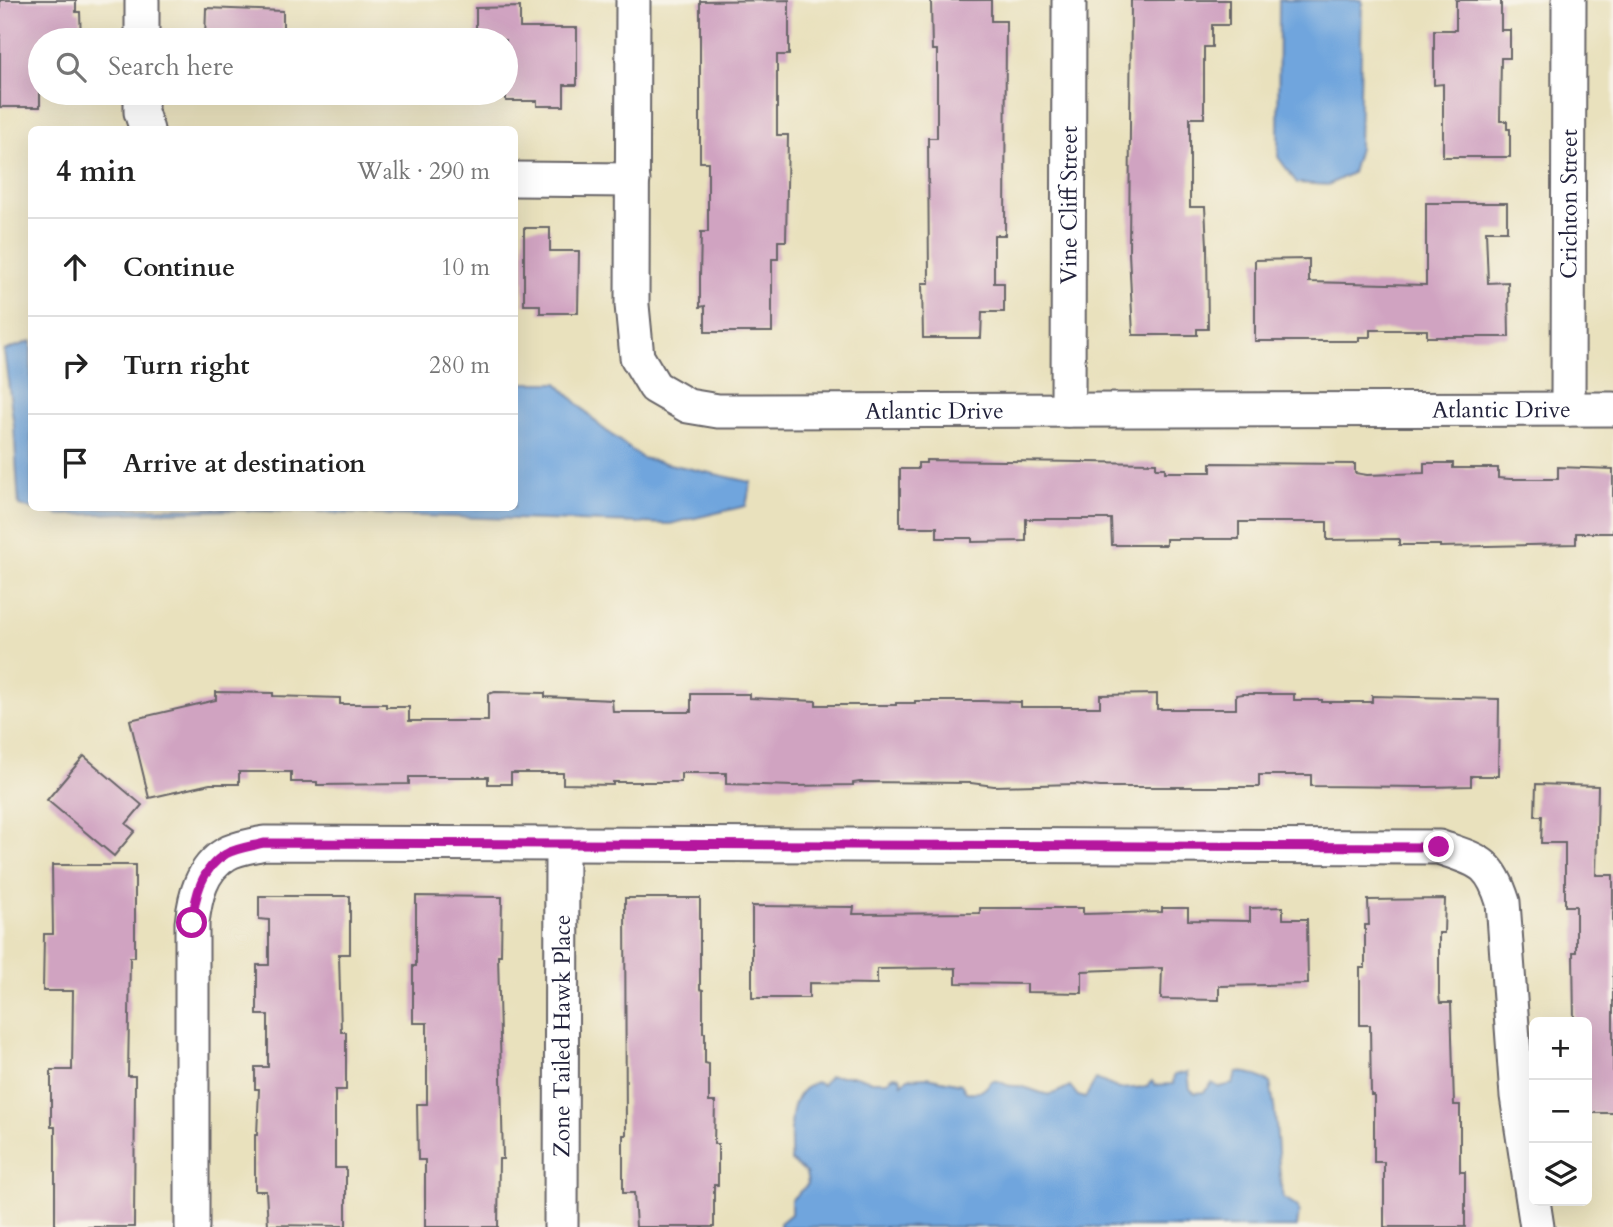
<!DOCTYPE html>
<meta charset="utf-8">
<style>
body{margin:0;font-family:Cardo,serif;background:#f6f6f6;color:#222}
.controls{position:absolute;right:21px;bottom:21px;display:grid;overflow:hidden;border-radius:10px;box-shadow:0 7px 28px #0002}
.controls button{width:63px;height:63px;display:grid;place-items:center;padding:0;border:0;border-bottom:2px solid #e0e0e0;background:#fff;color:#222;font:35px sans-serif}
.stop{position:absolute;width:21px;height:21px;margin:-16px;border:5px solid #b5179e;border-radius:50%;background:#fff}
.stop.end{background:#b5179e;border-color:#fff;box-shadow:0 2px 7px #0008}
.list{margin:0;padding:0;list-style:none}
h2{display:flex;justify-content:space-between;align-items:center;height:91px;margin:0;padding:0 28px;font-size:30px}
h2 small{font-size:23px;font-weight:400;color:#767676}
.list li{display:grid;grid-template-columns:46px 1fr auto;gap:21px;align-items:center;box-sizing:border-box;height:98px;padding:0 28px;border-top:2px solid #e0e0e0}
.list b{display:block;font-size:26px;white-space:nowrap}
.list em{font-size:23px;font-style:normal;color:#767676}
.icon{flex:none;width:38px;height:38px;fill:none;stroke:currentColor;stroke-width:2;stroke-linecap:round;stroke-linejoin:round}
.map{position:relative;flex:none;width:1613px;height:1227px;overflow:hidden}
.search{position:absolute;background:#fff;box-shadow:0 7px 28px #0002;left:28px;top:28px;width:490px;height:77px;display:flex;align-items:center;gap:18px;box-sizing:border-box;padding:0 24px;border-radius:38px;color:#767676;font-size:26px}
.panel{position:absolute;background:#fff;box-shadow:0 7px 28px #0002;left:28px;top:126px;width:490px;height:385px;border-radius:10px}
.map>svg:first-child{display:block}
.water{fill:#70a5dd;stroke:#49648c;stroke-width:2}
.building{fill:#d0a3c1}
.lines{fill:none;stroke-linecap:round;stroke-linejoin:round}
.minor-casing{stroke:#686568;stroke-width:37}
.minor{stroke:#fff;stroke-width:33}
.route{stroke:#b5179e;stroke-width:9}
.labels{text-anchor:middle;stroke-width:7;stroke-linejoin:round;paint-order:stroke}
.street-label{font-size:23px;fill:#22223b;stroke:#f7f3e8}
</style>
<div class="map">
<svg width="1613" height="1227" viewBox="0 0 1613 1227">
<rect width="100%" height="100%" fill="#f7f3e8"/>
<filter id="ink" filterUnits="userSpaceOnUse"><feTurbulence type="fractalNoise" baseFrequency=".0143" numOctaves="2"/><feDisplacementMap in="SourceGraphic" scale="14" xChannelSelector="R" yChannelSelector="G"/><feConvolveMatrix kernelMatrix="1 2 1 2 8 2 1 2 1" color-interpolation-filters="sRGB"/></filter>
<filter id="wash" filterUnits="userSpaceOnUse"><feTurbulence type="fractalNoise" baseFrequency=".00686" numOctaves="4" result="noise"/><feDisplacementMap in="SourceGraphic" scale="28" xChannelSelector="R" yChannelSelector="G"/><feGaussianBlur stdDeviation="1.57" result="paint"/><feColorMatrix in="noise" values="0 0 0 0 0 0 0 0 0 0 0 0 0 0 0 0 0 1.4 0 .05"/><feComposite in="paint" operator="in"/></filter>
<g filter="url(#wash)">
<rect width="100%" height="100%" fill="#e9e1bd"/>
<g class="water">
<polygon points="1279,0 1362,0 1359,148 1352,173 1328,185 1297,183 1278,157"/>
<polygon points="31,341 32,508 514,508 515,383 557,383 600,426 642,458 751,482 746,506 670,524 236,510 61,515 19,506 14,426 4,351"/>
<path d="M1188 1072 1190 1089 1195 1093 1204 1092 1212 1083 1219 1087 1233 1084 1236 1073C1250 1071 1258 1076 1270 1083 1279 1121 1276 1159 1283 1197L1297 1206 1299 1212 1297 1227H780V1223L791 1214V1200L808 1184 806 1173 791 1161C792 1131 784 1095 816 1082L822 1085 829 1076H856L871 1081H887L894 1076 900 1077 902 1084 908 1078 927 1077 961 1084 966 1092C979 1093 984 1092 991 1081 999 1080 1000 1082 1007 1085 1012 1087 1018 1085 1023 1087 1050 1094 1043 1100 1070 1086L1078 1096 1085 1098 1096 1079 1119 1089 1146 1087 1152 1081 1155 1085 1173 1084 1174 1075Z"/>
</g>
<g id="blocks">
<g class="building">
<polygon points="0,0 76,0 76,12 80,12 81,40 40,40 40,107 0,107"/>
<polygon points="789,0 789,55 777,55 777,135 788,135 786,241 778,241 778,259 772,259 772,332 705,332 705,306 700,307 700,278 701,232 708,232 708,162 700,162 700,1"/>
<polygon points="931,0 991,0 991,21 1006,21 1005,235 994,235 994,283 1004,283 1004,312 982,312 981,338 923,338 922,283 929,283 928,138 937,138 937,50 932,50"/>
<polygon points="1131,0 1229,0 1229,25 1212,25 1212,47 1204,47 1204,118 1190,118 1190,207 1205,207 1207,246 1208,329 1197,329 1197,335 1133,335 1129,252"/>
<polygon points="1456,0 1501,0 1501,30 1510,30 1510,58 1501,58 1500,121 1507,121 1507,129 1510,129 1510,157 1443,157 1443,84 1434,85 1434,30 1456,30"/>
<polygon points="520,7 520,28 577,28 577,85 564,85 564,106 537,106 537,101 506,101 506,40 476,40 476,8"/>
<polygon points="206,8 283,11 283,40 205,40"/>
<polygon points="1426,203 1507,203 1507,231 1486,231 1488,283 1508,282 1509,337 1427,337 1427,330 1370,330 1370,337 1359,337 1359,341 1255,341 1255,260 1309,259 1309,282 1426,285"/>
<polygon points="524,228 550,228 550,251 579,251 578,313 540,313 540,305 524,305"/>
<polygon points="926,460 1156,463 1156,468 1165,468 1165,472 1211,472 1211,463 1355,464 1355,473 1367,475 1424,473 1424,463 1453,463 1453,468 1498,468 1498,478 1510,479 1558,479 1558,467 1613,469 1613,533 1576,533 1576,544 1440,547 1440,545 1399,545 1399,539 1327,540 1327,522 1239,522 1239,539 1166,539 1166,545 1112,545 1111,519 1026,519 1026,541 972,542 972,538 937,538 937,527 900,527 900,469 918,469 918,463 926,463"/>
<polygon points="216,692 273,693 273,696 340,698 340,704 386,704 386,707 409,707 409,721 488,721 488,694 495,692 545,693 545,697 612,700 613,712 691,712 691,694 749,694 749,698 816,701 816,705 896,705 896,703 915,703 915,701 982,701 1021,702 1021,707 1100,707 1100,695 1157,694 1157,709 1236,709 1236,695 1243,694 1294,694 1294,700 1322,700 1322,702 1372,702 1372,696 1499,699 1498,776 1471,776 1471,786 1429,787 1311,786 1311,775 1259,775 1259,787 1100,787 1076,784 994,786 971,783 860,782 853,783 853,785 793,786 726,784 726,773 681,773 681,782 613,782 613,785 563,784 563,773 511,773 511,784 488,784 488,777 409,777 409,784 317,785 317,782 291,782 291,772 239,772 239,784 210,784 149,798 130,720 216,700"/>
<polygon points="84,756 142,805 126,824 135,831 114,856 47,800"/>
<polygon points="1536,784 1598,786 1596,875 1613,875 1613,1113 1587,1113 1587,1022 1574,1022 1573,952 1576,952 1576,906 1565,906 1565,843 1541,843 1542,816 1535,816"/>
<polygon points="52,865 135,865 135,957 130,957 128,1076 135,1076 134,1227 55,1227 55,1127 51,1127 51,1070 72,1070 73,991 43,991 44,934 53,934"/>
<polygon points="259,896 350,896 350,954 339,954 341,1032 346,1032 346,1090 335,1090 335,1168 346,1168 346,1226 268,1225 266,1191 255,1191 255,1135 257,1135 259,1089 255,1089 255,1067 268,1067 268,1015 257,1015 257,965 269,965 269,920 259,919"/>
<polygon points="416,896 502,897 501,955 498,955 503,1159 499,1159 498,1227 425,1227 425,1160 418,1160 417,1104 427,1104 427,1023 413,1023 413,966 416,966"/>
<polygon points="625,898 700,898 700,989 703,990 703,1033 705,1033 705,1063 709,1064 709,1102 715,1102 714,1144 718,1144 718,1185 714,1185 714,1227 636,1227 634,1193 623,1193 623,1135 626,1135"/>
<polygon points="1445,899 1444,933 1439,933 1439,994 1440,1003 1451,1003 1454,1105 1460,1105 1460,1172 1465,1172 1465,1227 1384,1227 1384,1162 1374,1162 1374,1095 1371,1095 1370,1025 1360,1025 1360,968 1365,968 1365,925 1369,925 1368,900"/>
<polygon points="752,906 854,907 853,914 980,913 980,908 1083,908 1083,914 1162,912 1162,908 1188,908 1188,920 1250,921 1250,908 1283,907 1283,919 1307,919 1308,984 1219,986 1219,1000 1161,999 1162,968 1082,971 1082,993 1027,992 1027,984 956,983 956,968 877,969 877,984 809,983 809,998 752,998"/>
</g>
</g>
</g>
<g filter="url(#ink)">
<use href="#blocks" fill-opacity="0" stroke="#686568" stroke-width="2"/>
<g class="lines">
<defs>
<g id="minor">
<path id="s1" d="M633 0 632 305 637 357 655 387 688 406 718 411 1613 409"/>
<polyline points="142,40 142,0"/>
<polyline points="141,93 141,112 147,130"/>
<polyline points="514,179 633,180"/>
<path id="s2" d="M1568 409 1569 0"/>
<path id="s3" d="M1068 410 1069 0"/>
<path d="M192 1227V923C195 897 201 869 226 854 236 848 252 846 264 843L1439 847C1478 861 1490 860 1503 902L1517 1096 1537 1227"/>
<path id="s4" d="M561 1227 562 844"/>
</g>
</defs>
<use href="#minor" class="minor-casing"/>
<use href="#minor" class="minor"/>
</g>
</g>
<g class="lines" filter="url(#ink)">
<path class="route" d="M192 923C195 897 201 868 226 854 236 848 253 846 264 843L1439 847"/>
</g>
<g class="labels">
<g class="street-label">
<text dy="8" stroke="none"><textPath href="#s3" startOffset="205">Vine Cliff Street</textPath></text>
<text dy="8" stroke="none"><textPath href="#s2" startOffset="205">Crichton Street</textPath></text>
<text dy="8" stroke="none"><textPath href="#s1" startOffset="1244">Atlantic Drive</textPath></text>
<text dy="8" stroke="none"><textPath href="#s1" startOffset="677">Atlantic Drive</textPath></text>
<text dy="8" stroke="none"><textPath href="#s4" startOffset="191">Zone Tailed Hawk Place</textPath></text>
</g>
</g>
</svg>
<div class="controls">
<button>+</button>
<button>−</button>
<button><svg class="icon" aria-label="layers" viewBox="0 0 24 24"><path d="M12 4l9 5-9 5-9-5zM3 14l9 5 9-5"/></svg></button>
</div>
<div class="stop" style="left:192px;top:923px"></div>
<div class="stop end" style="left:1439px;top:847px"></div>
<div class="search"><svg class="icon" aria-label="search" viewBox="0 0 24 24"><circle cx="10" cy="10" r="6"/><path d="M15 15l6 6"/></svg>Search here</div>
<section class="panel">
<h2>4 min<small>Walk · 290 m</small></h2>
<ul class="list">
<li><svg class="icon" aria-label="ahead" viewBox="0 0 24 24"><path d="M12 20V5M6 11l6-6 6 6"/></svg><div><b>Continue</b></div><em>10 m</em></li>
<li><svg class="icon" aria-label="right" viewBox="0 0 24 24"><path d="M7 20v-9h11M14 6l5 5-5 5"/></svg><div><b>Turn right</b></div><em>280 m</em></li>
<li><svg class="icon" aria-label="arrive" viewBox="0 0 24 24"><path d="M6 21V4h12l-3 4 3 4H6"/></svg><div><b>Arrive at destination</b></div></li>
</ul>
</section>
</div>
